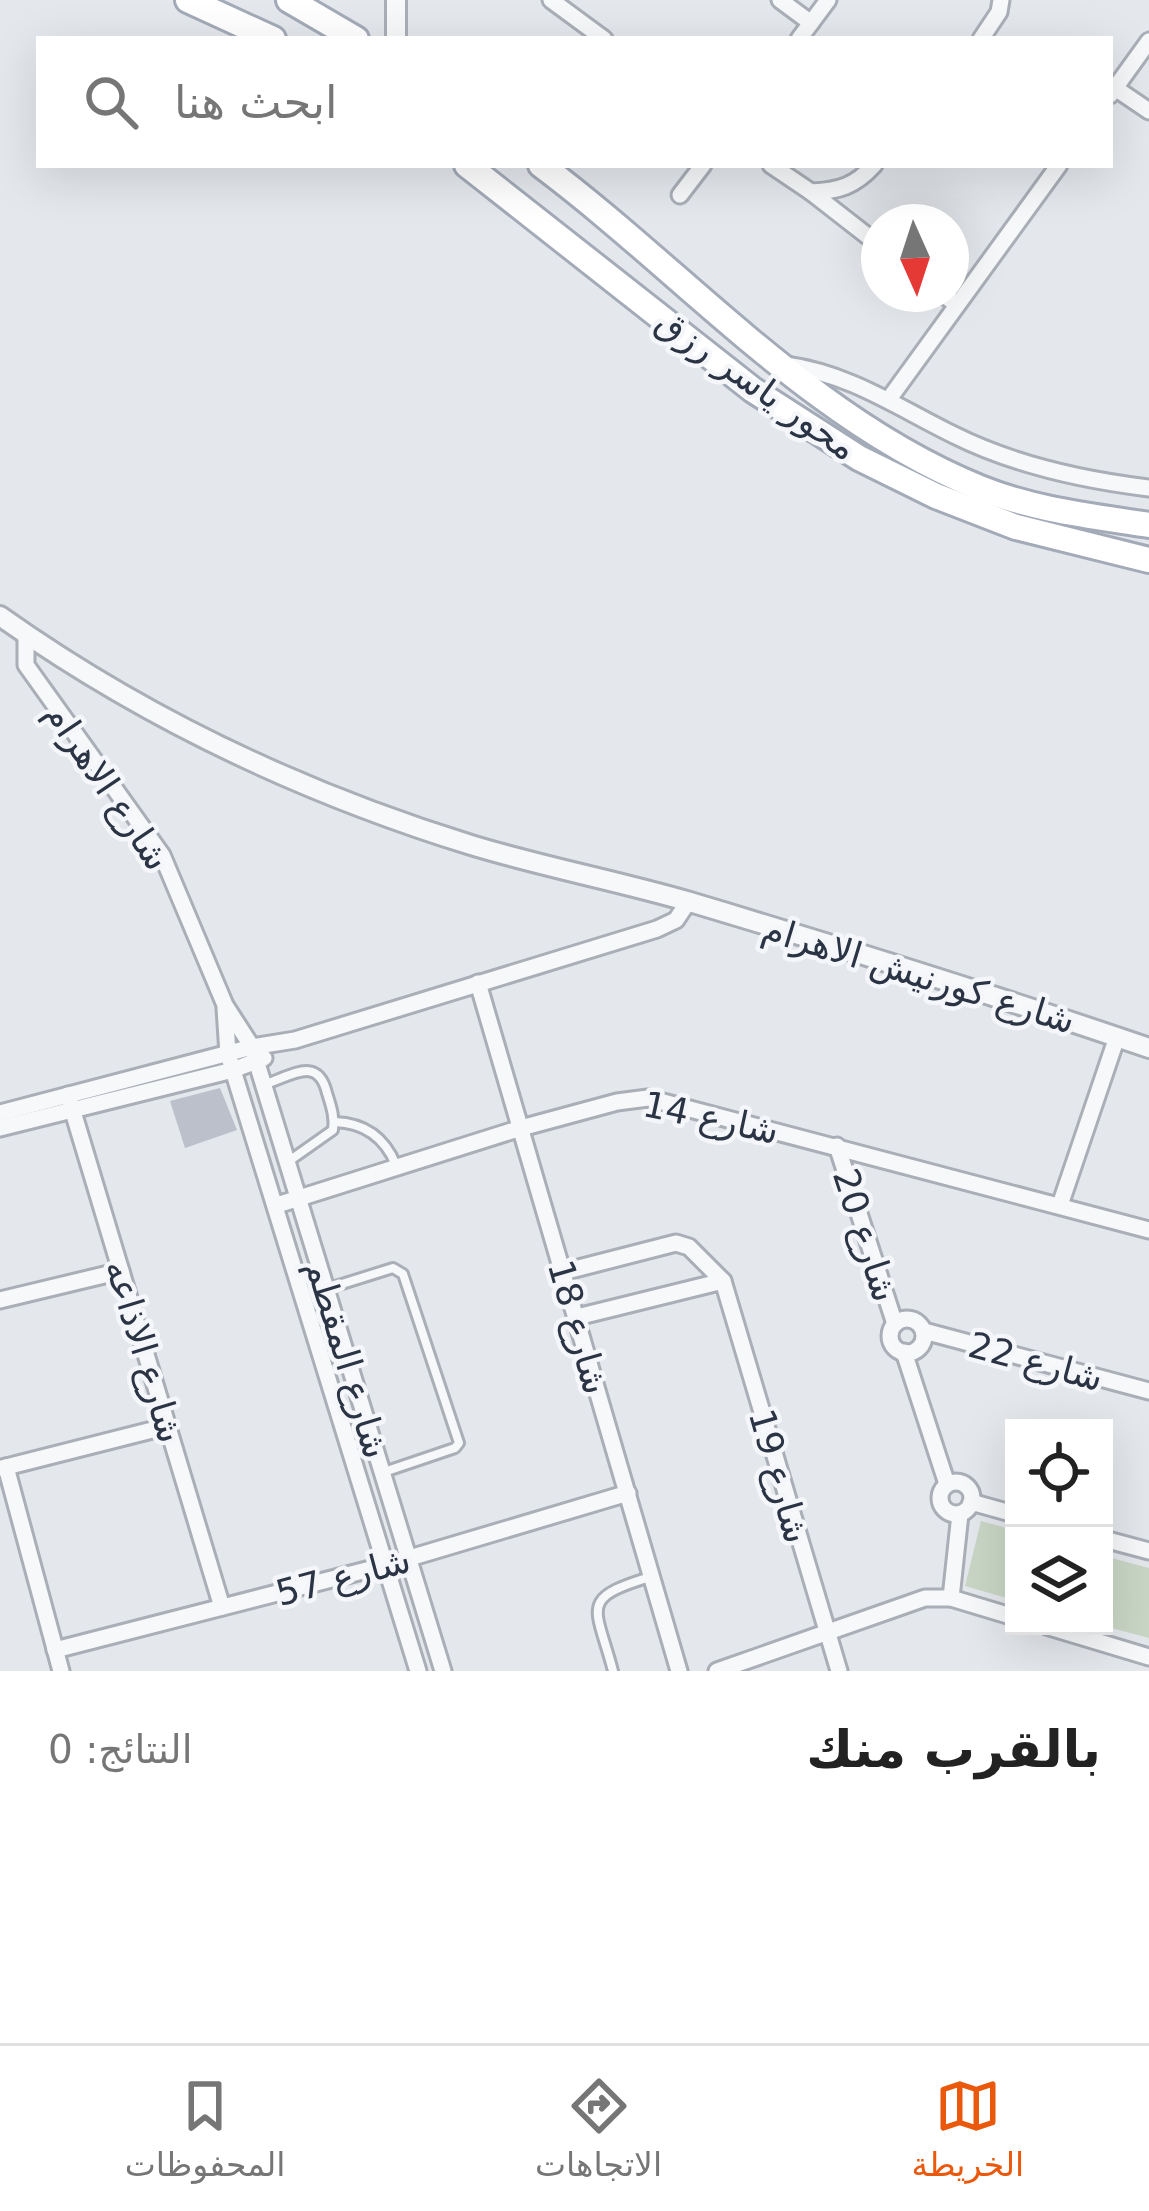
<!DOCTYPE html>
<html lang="ar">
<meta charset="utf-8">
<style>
body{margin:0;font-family:"DejaVu Sans","Noto Sans Arabic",sans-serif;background:#f2f2f2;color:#222;direction:rtl}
.controls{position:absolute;right:36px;bottom:36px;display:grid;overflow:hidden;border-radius:0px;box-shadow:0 12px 48px #0002}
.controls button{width:108px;height:108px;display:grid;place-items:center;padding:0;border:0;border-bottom:3px solid #e0e0e0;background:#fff;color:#222;font:60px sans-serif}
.compass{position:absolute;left:861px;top:204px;width:108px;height:108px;border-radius:50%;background:#fff;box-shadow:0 12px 48px #0002;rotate:177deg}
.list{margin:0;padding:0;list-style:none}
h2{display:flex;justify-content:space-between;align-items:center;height:156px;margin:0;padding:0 48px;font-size:51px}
h2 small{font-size:39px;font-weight:400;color:#767676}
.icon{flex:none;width:66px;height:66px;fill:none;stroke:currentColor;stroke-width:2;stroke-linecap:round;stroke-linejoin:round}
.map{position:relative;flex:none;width:1149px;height:1671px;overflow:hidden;direction:ltr}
.search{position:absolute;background:#fff;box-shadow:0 12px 48px #0002;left:36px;right:36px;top:36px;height:132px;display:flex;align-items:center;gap:30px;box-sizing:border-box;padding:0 42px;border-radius:0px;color:#767676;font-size:45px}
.sheet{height:372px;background:#fff}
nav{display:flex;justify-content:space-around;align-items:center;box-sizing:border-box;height:168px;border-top:3px solid #e0e0e0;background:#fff;font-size:33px;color:#767676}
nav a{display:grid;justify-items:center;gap:6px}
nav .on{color:#ea580c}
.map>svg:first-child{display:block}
.green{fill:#c9d6c5}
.building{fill:#bbc0ca}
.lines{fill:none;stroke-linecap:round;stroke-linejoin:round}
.service-casing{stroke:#a9aeb7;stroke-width:14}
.minor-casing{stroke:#a9aeb7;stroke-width:21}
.tertiary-casing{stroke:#a9aeb7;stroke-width:24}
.primary-casing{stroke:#a3abb8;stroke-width:30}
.service{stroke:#f7f8fa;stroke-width:8}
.minor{stroke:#f7f8fa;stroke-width:15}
.tertiary{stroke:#f7f8fa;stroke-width:18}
.primary{stroke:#fff;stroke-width:24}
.labels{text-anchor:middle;stroke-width:9;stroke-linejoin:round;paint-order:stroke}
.street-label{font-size:36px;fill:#2b3445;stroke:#f4f6f9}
</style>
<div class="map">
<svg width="1149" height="1671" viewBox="0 0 1149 1671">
<rect width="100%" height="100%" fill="#e4e7ec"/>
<g class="green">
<polygon points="981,1521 1014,1530 1014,1600 965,1586"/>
<polygon points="1104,1556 1149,1568 1149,1638 1104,1626"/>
</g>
<polygon class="building" points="220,1088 237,1130 185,1148 170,1101"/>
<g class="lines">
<defs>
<g id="service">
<path d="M266 1084C293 1075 318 1056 327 1093 331 1106 335 1117 333 1130L289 1161"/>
<path d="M335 1122C365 1123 385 1138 396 1165"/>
<polyline points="326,1289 393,1268 403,1274 459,1443 455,1448 384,1472"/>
<path d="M613 1671C596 1606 578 1599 650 1577"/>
</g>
<g id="minor">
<polyline points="551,0 604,39"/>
<polyline points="780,0 811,23"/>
<polyline points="799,39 828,0"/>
<polyline points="981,39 999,12 1001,0"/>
<polyline points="1115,88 1149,111"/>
<polyline points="1110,95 1149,41"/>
<path d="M771 165 811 192C839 191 855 186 874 165"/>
<polyline points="811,192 879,245"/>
<polyline points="680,195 703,165"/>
<polyline points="943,294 957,305"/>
<path d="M786 365C850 374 897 407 954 435 1014 465 1083 480 1149 488"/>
<polyline points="889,399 1059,165"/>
<polyline points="26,634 26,665 162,855 225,1005 252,1047 443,1671"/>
<polyline points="478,983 679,1671"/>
<polyline points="225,1008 228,1054 418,1671"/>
<polyline points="68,1095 222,1607"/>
<polyline points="0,1113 252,1047 295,1040 657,929 676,920 688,902"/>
<polyline points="0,1128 233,1070 264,1058"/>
<polyline points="837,1146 895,1324"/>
<polyline points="277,1205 521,1128 617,1102 648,1098 1149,1230"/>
<polyline points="1060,1205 1117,1037"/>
<polyline points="563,1272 676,1243 689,1247 723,1281 839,1671"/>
<polyline points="0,1300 121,1271"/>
<polyline points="577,1317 723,1281"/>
<circle cx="907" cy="1336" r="17"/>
<polyline points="924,1331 1149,1391"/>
<polyline points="904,1352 947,1484"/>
<polyline points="6,1467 61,1671"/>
<polyline points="2,1468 168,1426"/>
<circle cx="956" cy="1498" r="16"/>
<polyline points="971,1502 1014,1514"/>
<polyline points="1104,1539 1149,1551"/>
<polyline points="951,1598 960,1514"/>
<polyline points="1046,1626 1149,1657"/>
<polyline points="55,1650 386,1565 628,1493"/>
<polyline points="717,1671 925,1598 951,1598 1014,1617"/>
</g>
<g id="tertiary">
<polyline points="396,39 396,0"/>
<path d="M0 616C144 718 303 793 471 845 543 867 618 881 690 902 844 948 997 996 1149 1048"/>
</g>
<g id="primary">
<polyline points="188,0 273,39"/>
<polyline points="289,0 356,39"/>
<polyline points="467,165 753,390 859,458 936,496 1016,527 1149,560"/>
<path d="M541 165C685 273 810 419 980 488 1034 510 1092 516 1149 525"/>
</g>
</defs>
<use href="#service" class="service-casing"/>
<use href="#minor" class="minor-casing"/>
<use href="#tertiary" class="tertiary-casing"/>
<use href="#primary" class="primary-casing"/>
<use href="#service" class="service"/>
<use href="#minor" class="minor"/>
<use href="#tertiary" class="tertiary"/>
<use href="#primary" class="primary"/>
</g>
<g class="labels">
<g class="street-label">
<text transform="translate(757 384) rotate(35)" y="13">محور ياسر رزق</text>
<text transform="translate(108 786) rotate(56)" y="13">شارع الاهرام</text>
<text transform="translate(919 974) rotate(17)" y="13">شارع كورنيش الاهرام</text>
<text transform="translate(711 1117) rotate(12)" y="13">شارع 14</text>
<text transform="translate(866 1235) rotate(72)" y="13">شارع 20</text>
<text transform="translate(579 1327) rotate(74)" y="13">شارع 18</text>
<text transform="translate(145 1351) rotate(73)" y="13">شارع الاذاعه</text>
<text transform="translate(348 1359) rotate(73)" y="13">شارع المقطم</text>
<text transform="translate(1036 1361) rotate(15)" y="13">شارع 22</text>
<text transform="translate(780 1476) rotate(74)" y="13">شارع 19</text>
<text transform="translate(343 1576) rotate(-15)" y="13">شارع 57</text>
</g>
</g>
</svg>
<div class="controls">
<button><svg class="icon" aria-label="locate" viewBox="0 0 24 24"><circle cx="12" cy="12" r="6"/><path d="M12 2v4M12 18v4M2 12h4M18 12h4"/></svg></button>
<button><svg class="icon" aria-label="layers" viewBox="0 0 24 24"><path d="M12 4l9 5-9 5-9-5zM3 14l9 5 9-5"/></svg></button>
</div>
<svg class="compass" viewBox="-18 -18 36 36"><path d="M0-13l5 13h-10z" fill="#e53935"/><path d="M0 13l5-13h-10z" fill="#767676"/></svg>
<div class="search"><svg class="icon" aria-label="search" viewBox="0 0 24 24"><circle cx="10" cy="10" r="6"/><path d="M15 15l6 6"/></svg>ابحث هنا</div>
</div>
<section class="sheet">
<h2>بالقرب منك<small>النتائج: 0</small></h2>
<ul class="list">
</ul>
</section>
<nav>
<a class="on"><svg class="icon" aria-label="map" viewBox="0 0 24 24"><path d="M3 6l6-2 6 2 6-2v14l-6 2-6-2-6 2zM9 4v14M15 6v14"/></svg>الخريطة</a>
<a><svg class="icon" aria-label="directions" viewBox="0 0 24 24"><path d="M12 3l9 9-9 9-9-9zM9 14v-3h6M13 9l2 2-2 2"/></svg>الاتجاهات</a>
<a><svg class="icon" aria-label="saved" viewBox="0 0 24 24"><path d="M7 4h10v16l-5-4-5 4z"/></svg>المحفوظات</a>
</nav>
